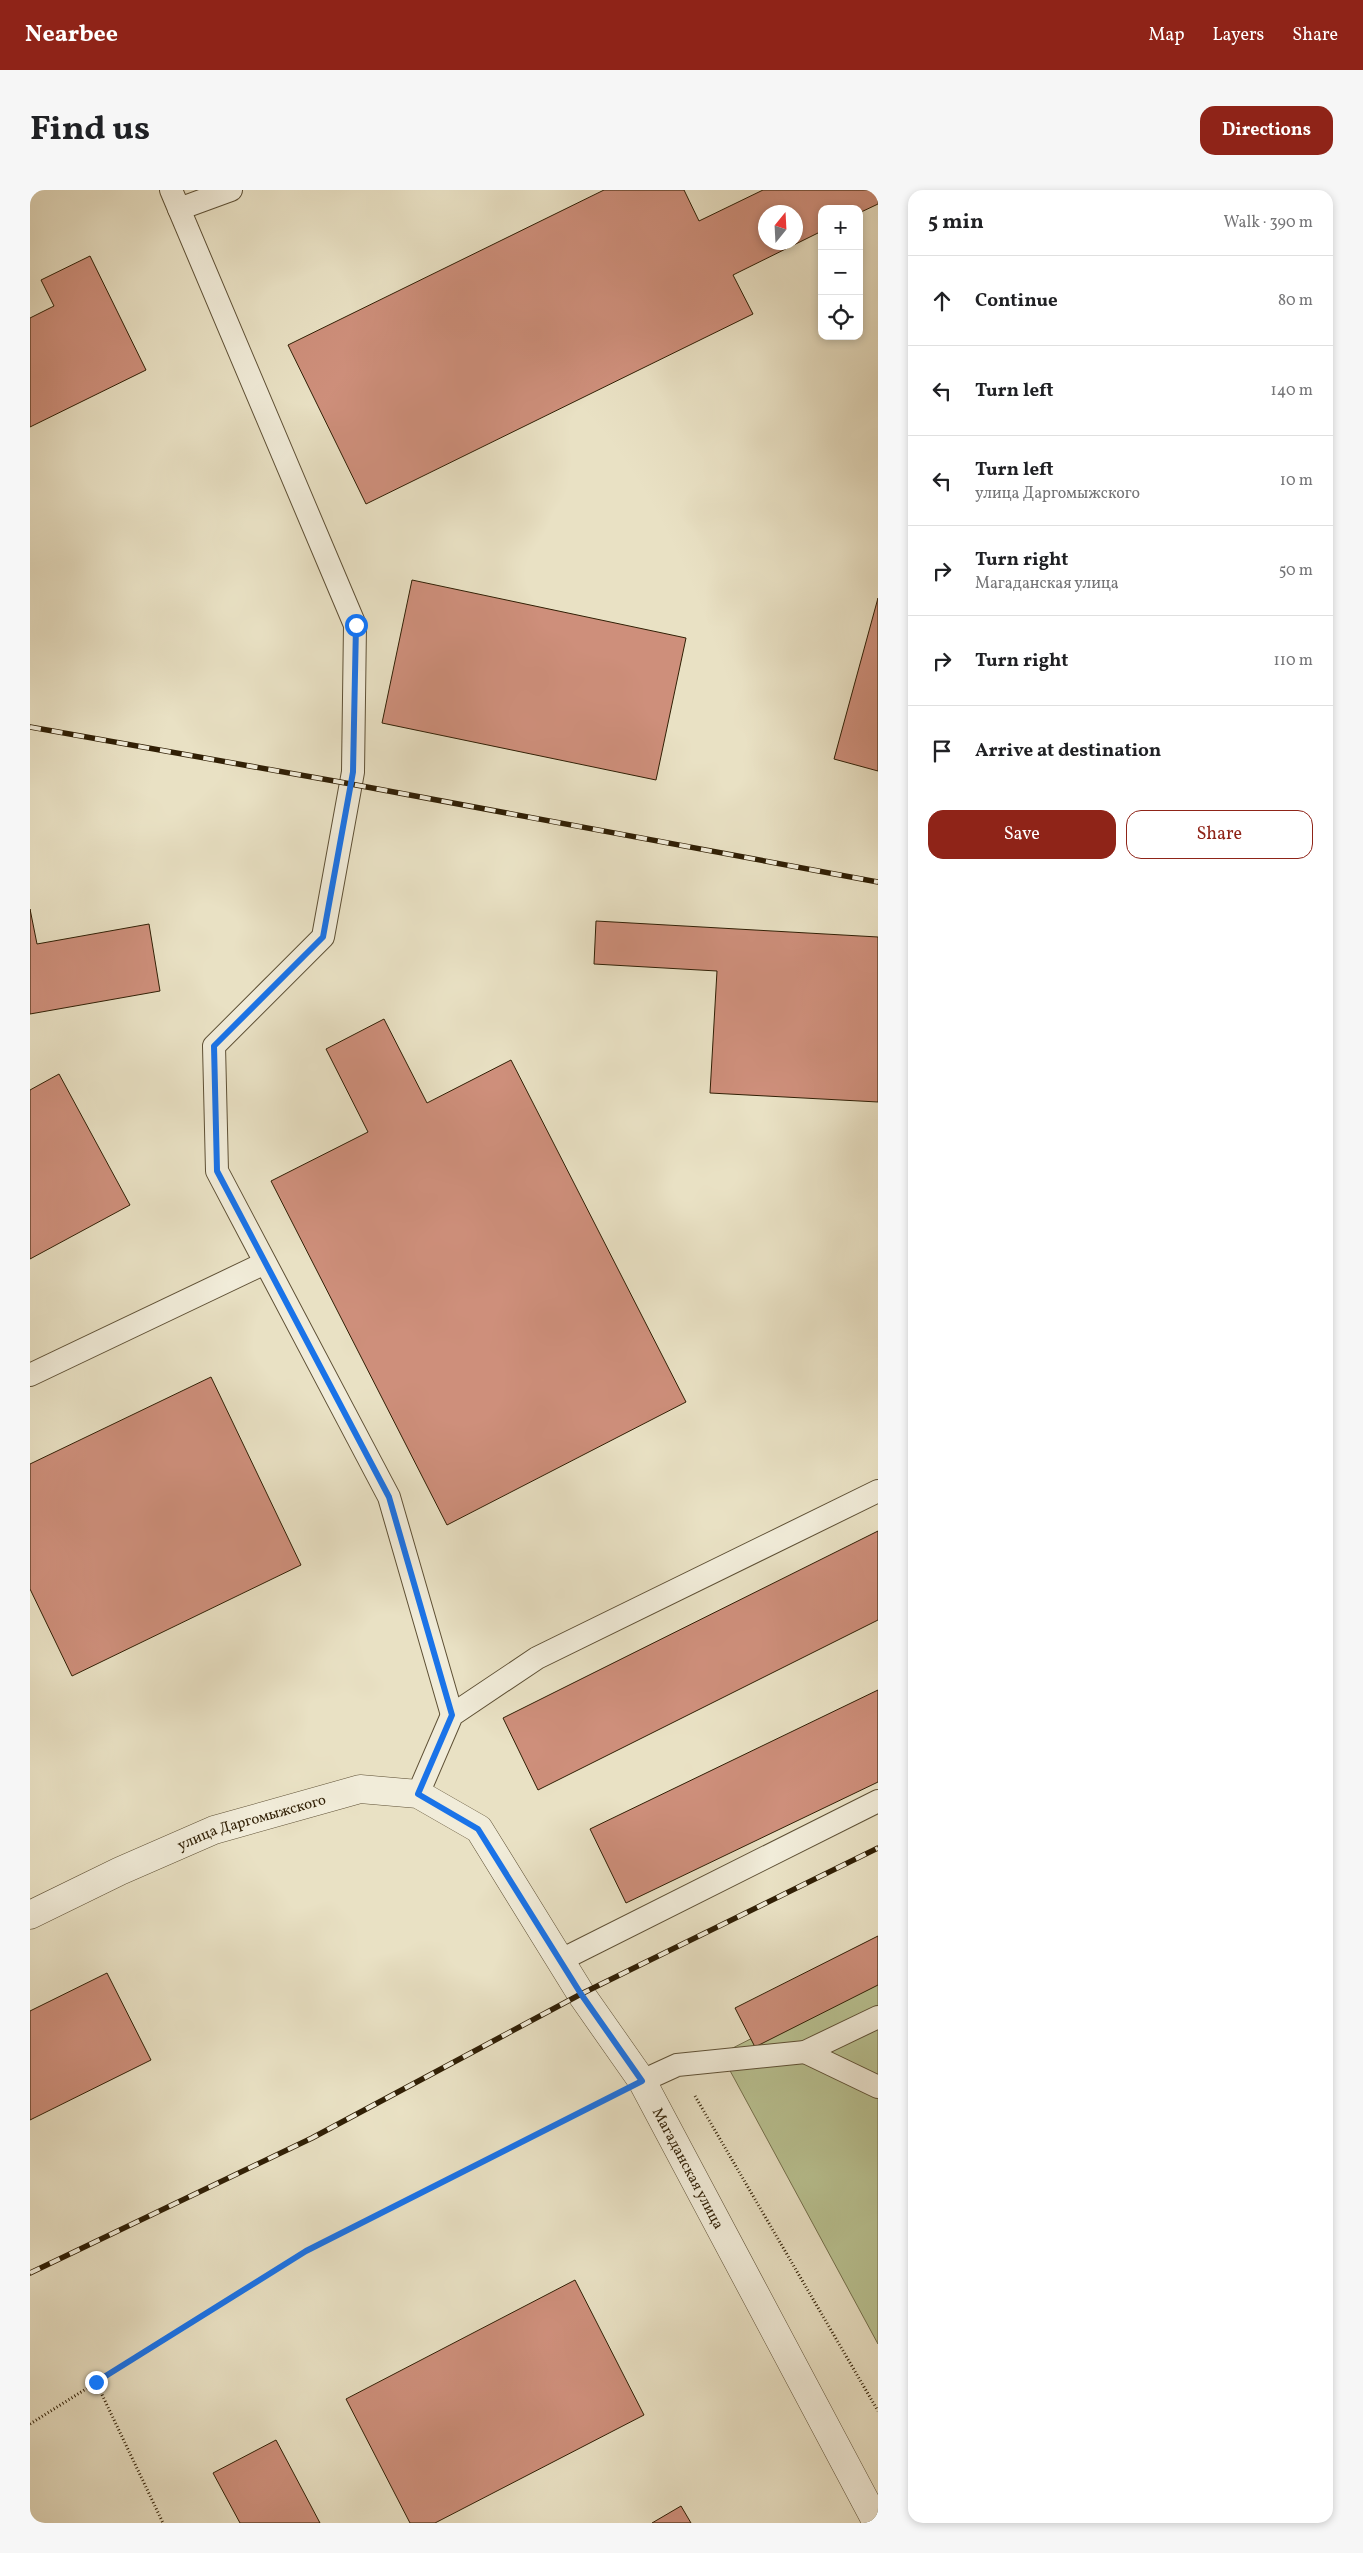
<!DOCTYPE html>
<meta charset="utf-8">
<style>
body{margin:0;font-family:Vollkorn,serif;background:#f6f6f6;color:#202124}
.controls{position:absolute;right:15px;top:15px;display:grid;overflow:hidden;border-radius:10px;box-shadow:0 2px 8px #0003}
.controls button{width:45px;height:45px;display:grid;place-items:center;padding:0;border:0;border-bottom:1px solid #e0e0e0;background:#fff;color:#202124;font:25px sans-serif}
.compass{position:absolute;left:728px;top:15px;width:45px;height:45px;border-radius:50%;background:#fff;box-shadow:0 2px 8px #0003;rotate:18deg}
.stop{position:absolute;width:15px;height:15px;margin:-11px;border:4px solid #1a73e8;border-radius:50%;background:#fff}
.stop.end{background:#1a73e8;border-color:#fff;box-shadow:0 1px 5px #0008}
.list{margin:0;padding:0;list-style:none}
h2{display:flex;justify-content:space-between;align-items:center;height:65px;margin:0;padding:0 20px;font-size:21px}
h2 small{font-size:16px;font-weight:400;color:#757577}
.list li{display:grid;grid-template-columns:32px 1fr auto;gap:15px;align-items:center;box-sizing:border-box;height:90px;padding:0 20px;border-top:1px solid #e0e0e0}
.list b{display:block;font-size:19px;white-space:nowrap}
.list p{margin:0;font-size:16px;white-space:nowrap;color:#757577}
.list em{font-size:16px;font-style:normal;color:#757577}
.actions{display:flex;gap:10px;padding:15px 20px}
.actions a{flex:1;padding:11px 0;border:1px solid #8f2418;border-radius:15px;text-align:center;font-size:18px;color:#8f2418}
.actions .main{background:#8f2418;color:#fff}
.icon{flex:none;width:28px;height:28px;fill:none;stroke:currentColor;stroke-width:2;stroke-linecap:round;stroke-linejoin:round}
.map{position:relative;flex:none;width:848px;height:2333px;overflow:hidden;border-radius:15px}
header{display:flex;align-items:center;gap:30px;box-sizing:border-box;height:70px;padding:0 25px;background:#8f2418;color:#fff}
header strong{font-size:24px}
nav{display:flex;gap:28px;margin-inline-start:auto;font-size:18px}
.intro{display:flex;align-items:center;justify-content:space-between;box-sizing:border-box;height:120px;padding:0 30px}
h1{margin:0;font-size:35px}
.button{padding:12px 22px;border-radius:15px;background:#8f2418;color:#fff;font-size:18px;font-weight:700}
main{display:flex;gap:30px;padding:0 30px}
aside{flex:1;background:#fff;border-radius:15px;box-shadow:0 2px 8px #0003}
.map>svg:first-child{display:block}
.green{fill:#b9c292;stroke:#74704c}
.building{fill:#ce8f7b;stroke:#301f05;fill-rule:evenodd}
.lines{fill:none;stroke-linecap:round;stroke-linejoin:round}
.service-casing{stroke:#5e5035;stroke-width:24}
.minor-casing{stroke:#5e5035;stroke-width:29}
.path{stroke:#301f05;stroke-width:3;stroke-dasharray:1 2.5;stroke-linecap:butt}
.service{stroke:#f1ecd9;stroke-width:22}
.minor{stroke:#f1ecd9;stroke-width:28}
.rail-casing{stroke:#301f05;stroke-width:5.5}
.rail{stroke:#f1ecd9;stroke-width:4;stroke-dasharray:11;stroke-linecap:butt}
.route{stroke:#1a73e8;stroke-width:6}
.labels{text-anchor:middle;stroke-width:5;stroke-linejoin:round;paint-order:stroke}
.street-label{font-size:15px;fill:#301f05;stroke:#f1ecd9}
</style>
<header>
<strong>Nearbee</strong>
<nav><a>Map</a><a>Layers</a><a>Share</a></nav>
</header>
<div class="intro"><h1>Find us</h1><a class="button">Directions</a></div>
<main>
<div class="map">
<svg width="848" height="2333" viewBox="0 0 848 2333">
<rect width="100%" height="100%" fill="#e9e1c4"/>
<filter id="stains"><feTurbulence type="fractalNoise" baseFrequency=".004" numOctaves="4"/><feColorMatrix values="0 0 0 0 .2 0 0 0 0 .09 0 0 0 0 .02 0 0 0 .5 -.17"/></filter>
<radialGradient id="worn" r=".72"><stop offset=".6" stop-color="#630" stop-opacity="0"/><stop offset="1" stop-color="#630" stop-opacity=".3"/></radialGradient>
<polygon class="green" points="848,1784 848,2154 691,1864"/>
<g class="building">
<path d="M574 0H654L669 31 733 0H848V14L829 23V19H792V41L703 85 723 124 336 314 258 155ZM736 22H766V52H736Z"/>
<polygon points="60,66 116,180 0,237 0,128 24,116 11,90"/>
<polygon points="382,390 656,448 626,590 352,533"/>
<polygon points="848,408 848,581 804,569"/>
<polygon points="0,719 7,754 119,734 130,801 0,824"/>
<polygon points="566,731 848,747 848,912 680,903 687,781 564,774"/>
<polygon points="354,829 397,913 481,870 656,1212 417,1335 241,991 338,942 296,859"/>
<polygon points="29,884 100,1015 0,1069 0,900"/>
<polygon points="181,1187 271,1375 42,1486 0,1399 0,1274"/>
<polygon points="848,1341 848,1430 508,1600 473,1528"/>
<polygon points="848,1500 848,1592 596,1713 560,1639"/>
<polygon points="848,1746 848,1795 725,1857 705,1818"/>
<polygon points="77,1783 121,1870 0,1930 0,1821"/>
<polygon points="545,2090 614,2225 405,2333 380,2333 316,2209"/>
<polygon points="246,2250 290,2333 210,2333 183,2283"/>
<polygon points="651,2316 661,2333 622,2333"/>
</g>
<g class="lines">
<defs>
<g id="service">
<polyline points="141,0 325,435 323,582 293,747 184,856 187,981 359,1307 422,1525"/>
<polyline points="149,19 201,0"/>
<polyline points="0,1185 235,1073"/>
<polyline points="388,1604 422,1525 507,1468 848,1301"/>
<polyline points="531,1770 848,1611"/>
<polyline points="775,1862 848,1897"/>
<polyline points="612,1891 647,1875 775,1862 848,1827"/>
</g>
<g id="minor">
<path id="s1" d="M0 1725 90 1681 184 1640 330 1599 388 1604 449 1639 551 1804 612 1891 847 2333"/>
</g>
</defs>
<use href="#service" class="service-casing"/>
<use href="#minor" class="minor-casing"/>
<g class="path">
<polyline points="665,1906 848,2221"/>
<polyline points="66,2192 133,2333"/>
<polyline points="0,2234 276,2061 580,1907"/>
</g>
<use href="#service" class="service"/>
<use href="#minor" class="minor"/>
<defs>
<g id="rail">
<polyline points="0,537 310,592 848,692"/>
<polyline points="0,2083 282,1948 551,1804 848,1658"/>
</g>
</defs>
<use href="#rail" class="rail-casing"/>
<use href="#rail" class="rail"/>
</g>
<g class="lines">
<polyline class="route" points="66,2192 276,2061 612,1891 551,1804 448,1639 388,1604 422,1525 359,1307 187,981 184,856 293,747 323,582 326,435"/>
</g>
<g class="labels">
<g class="street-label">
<text dy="5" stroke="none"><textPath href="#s1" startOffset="241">улица Даргомыжского</textPath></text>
<text dy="5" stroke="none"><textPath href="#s1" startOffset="882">Магаданская улица</textPath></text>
</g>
</g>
<rect width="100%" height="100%" filter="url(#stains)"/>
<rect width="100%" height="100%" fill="url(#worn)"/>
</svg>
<div class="controls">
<button>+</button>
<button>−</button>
<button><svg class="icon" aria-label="locate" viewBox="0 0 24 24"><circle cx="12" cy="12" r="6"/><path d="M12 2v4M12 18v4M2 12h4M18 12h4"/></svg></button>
</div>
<svg class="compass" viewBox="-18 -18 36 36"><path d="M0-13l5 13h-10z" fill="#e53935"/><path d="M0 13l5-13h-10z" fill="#757577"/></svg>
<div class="stop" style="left:326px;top:435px"></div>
<div class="stop end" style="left:66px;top:2192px"></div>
</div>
<aside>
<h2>5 min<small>Walk · 390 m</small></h2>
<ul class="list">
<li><svg class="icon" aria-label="ahead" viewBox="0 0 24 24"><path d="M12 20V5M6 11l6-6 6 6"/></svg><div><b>Continue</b></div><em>80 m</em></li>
<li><svg class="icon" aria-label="left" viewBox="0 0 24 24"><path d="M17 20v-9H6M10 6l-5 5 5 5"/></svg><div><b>Turn left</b></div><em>140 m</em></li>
<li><svg class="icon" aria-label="left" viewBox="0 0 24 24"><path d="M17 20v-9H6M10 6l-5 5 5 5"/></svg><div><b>Turn left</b><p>улица Даргомыжского</p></div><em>10 m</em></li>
<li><svg class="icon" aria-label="right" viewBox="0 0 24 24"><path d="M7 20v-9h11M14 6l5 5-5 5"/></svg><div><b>Turn right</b><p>Магаданская улица</p></div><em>50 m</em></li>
<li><svg class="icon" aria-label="right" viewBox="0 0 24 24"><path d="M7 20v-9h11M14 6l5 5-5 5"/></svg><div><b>Turn right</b></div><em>110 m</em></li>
<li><svg class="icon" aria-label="arrive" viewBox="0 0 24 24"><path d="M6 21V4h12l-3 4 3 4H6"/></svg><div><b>Arrive at destination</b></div></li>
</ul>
<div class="actions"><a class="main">Save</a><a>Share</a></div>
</aside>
</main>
